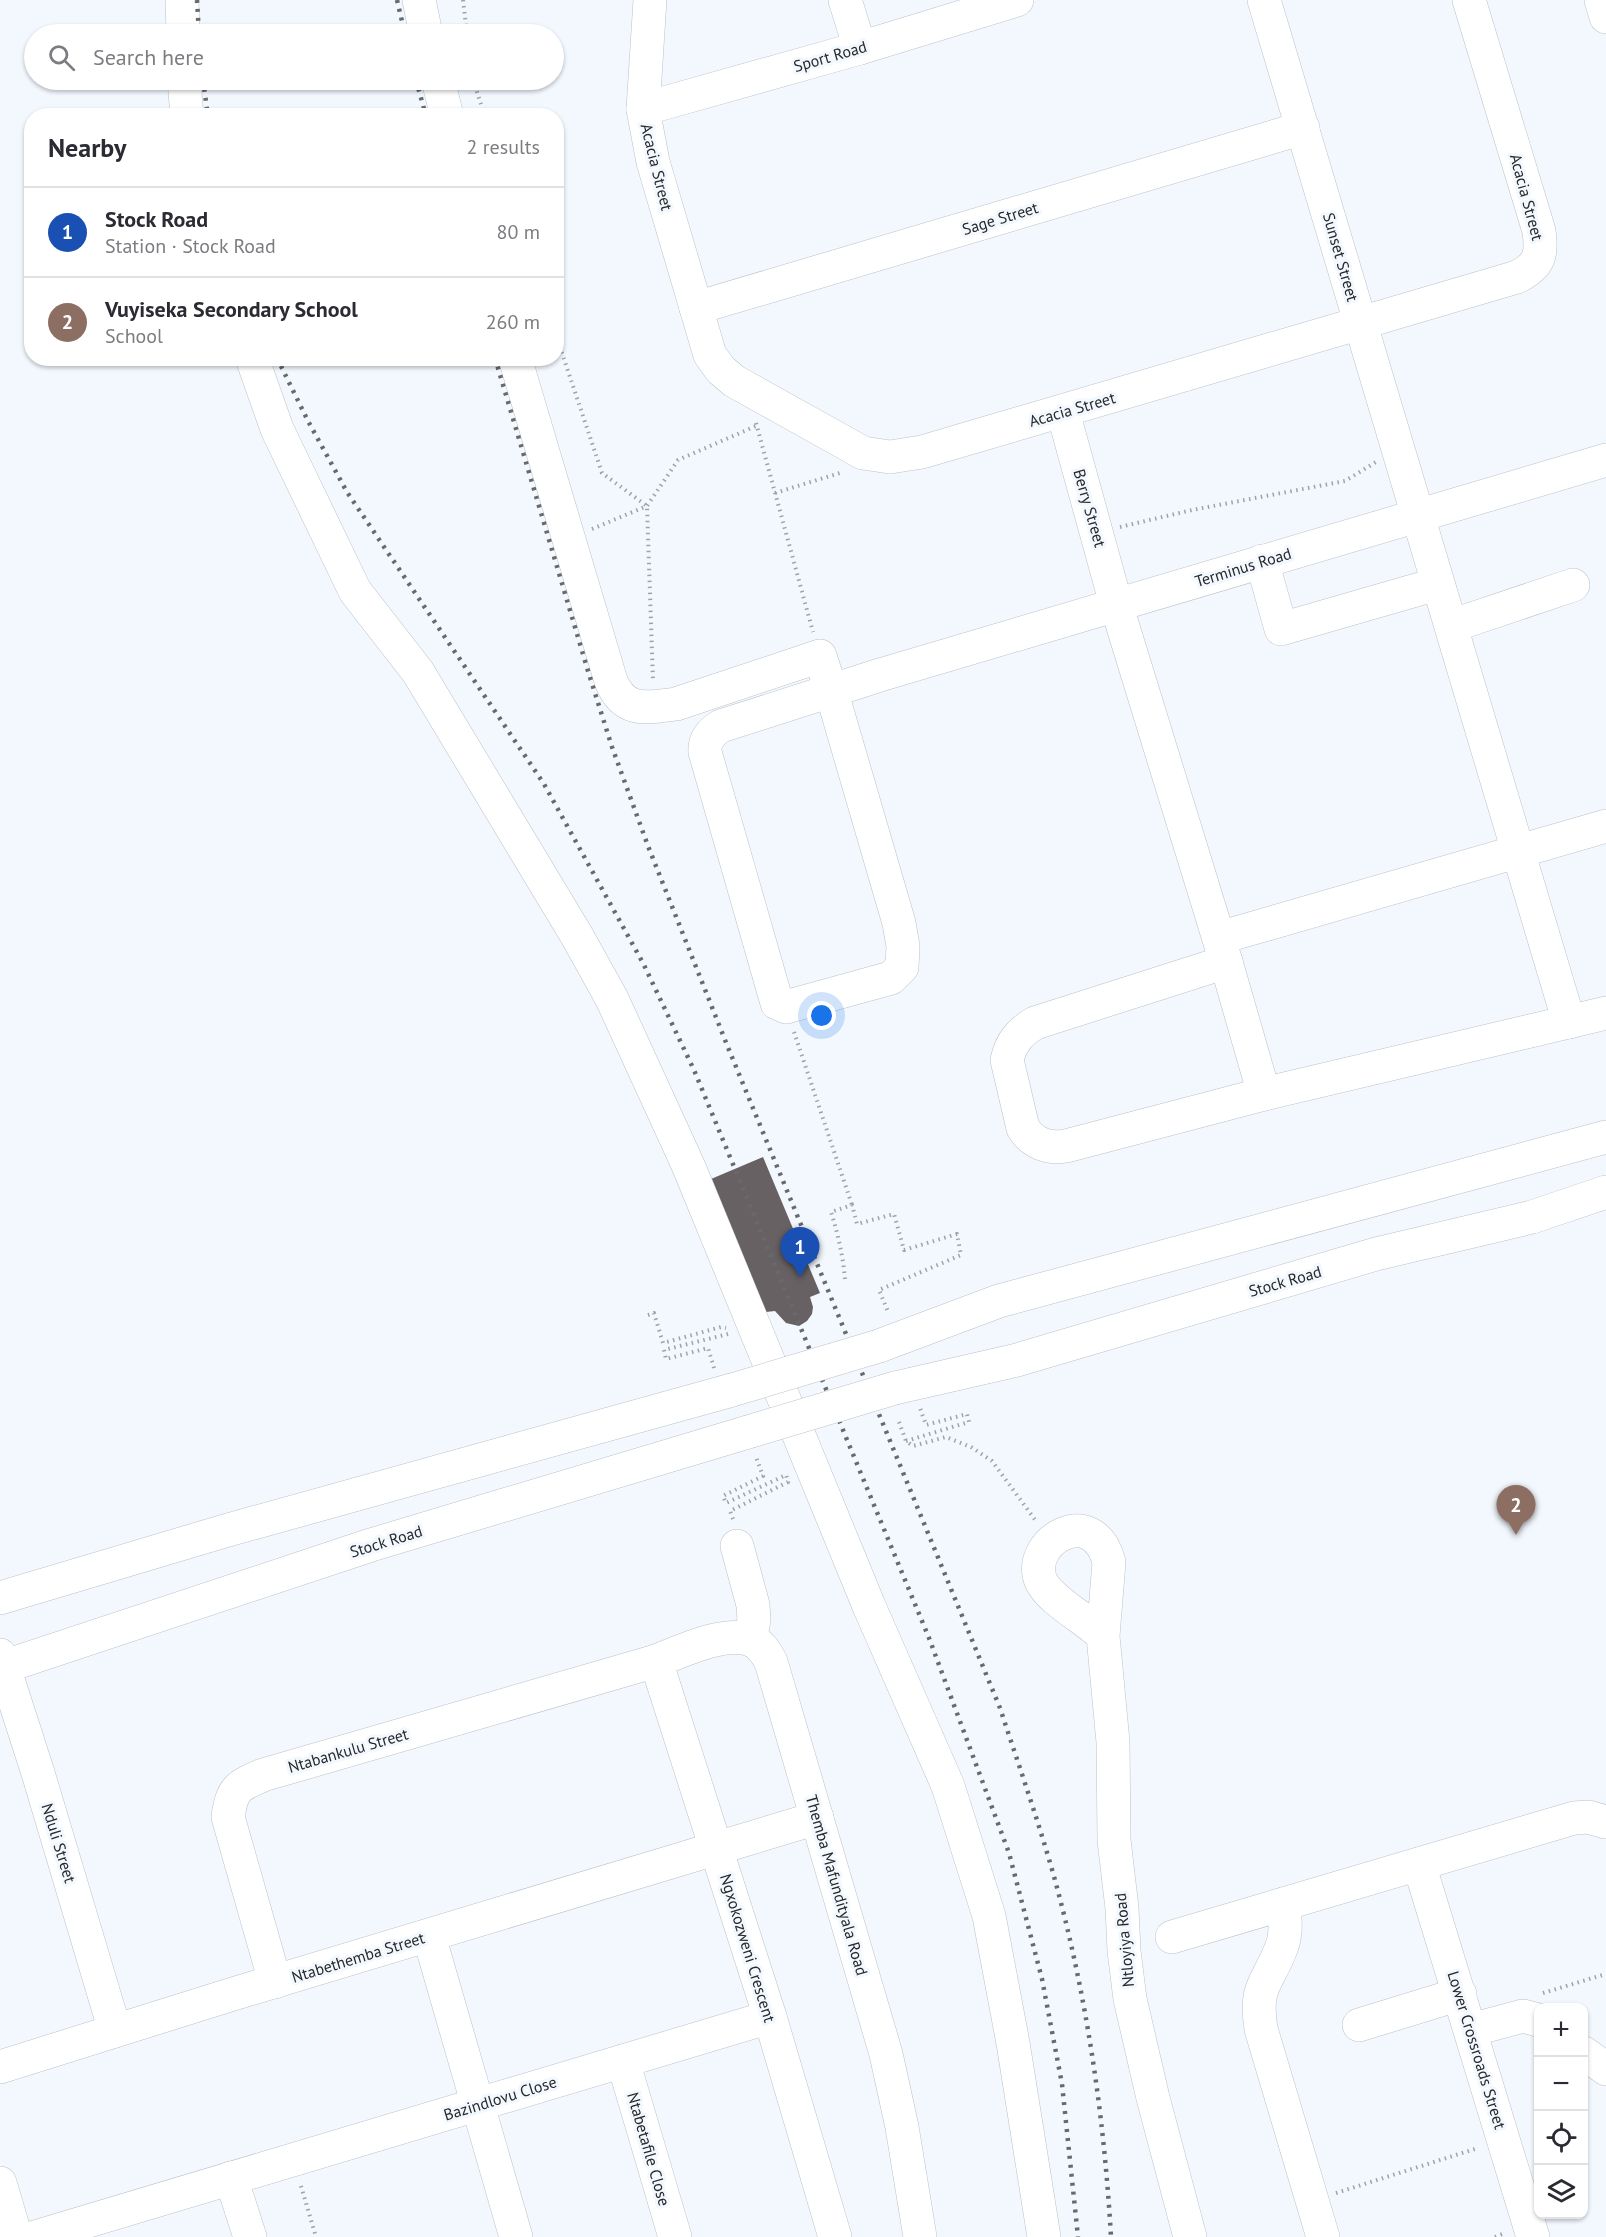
<!DOCTYPE html>
<meta charset="utf-8">
<style>
body{margin:0;font-family:"PT Sans",sans-serif;background:#f7f7f7;color:#2b2b33}
.controls{position:absolute;right:18px;bottom:18px;display:grid;overflow:hidden;border-radius:12px;box-shadow:0 2px 4px #0004}
.controls button{width:54px;height:54px;display:grid;place-items:center;padding:0;border:0;border-bottom:2px solid #e1e1e2;background:#fff;color:#2b2b33;font:30px sans-serif}
.you{position:absolute;left:822px;top:1016px;width:21px;height:21px;margin:-15px;border:4px solid #fff;border-radius:50%;background:#1a73e8;box-shadow:0 0 0 9px #1a73e833}
.badge{display:grid;place-items:center;width:39px;height:39px;border-radius:50%;background:#d14578;color:#fff;font-size:20px;font-weight:700}
.pin{position:absolute;translate:-50% -50px;filter:drop-shadow(0 2px 3px #0008)}
.pin::after{content:'';position:absolute;top:32px;width:21px;height:18px;background:inherit;clip-path:polygon(0 0,100% 0,50% 100%)}
.list{margin:0;padding:0;list-style:none}
h2{display:flex;justify-content:space-between;align-items:center;height:78px;margin:0;padding:0 24px;font-size:26px}
h2 small{font-size:20px;font-weight:400;color:#7c7c81}
.list li{display:grid;grid-template-columns:39px 1fr auto;gap:18px;align-items:center;box-sizing:border-box;height:90px;padding:0 24px;border-top:2px solid #e1e1e2}
.list b{display:block;font-size:22px;white-space:nowrap}
.list p{margin:0;font-size:20px;white-space:nowrap;color:#7c7c81}
.list em{font-size:20px;font-style:normal;color:#7c7c81}
.icon{flex:none;width:33px;height:33px;fill:none;stroke:currentColor;stroke-width:2;stroke-linecap:round;stroke-linejoin:round}
.map{position:relative;flex:none;width:1606px;height:2237px;overflow:hidden}
.search{position:absolute;background:#fff;box-shadow:0 2px 4px #0004;left:24px;top:24px;width:540px;height:66px;display:flex;align-items:center;gap:15px;box-sizing:border-box;padding:0 21px;border-radius:33px;color:#7c7c81;font-size:22px}
.panel{position:absolute;background:#fff;box-shadow:0 2px 4px #0004;left:24px;top:108px;width:540px;height:258px;border-radius:24px}
.map>svg:first-child{display:block}
.building{fill:#686164}
.lines{fill:none;stroke-linecap:round;stroke-linejoin:round}
.minor-casing{stroke:#bcc2c7;stroke-width:34}
.major-casing{stroke:#bcc2c7;stroke-width:34}
.path{stroke:#9fa3a8;stroke-width:4;stroke-dasharray:1.5 4.5;stroke-linecap:butt}
.minor{stroke:#fff;stroke-width:33}
.major{stroke:#fff;stroke-width:33}
.rail{stroke:#676a6d;stroke-width:4.5;stroke-dasharray:3 6;stroke-linecap:butt}
.major-bridge-casing{stroke:#bcc2c7;stroke-width:34;stroke-linecap:butt}
.major-bridge{stroke:#fff;stroke-width:33}
.labels{text-anchor:middle;stroke-width:6;stroke-linejoin:round;paint-order:stroke}
.street-label{font-size:16px;fill:#27292b;stroke:#f2f8fe}
</style>
<div class="map">
<svg width="1606" height="2237" viewBox="0 0 1606 2237">
<rect width="100%" height="100%" fill="#f2f8fe"/>
<polygon class="building" points="763,1157 820,1293 810,1297 813,1307 812,1314 807,1321 799,1326 786,1323 775,1311 766,1312 711,1179"/>
<g class="lines">
<defs>
<g id="minor">
<polyline points="182,0 183,34"/>
<polyline points="419,0 426,34"/>
<path d="M650 0 643 109 653 162 710 355 721 370 734 381 863 453 890 457 922 452 1517 277C1540 265 1542 256 1539 231L1469 0"/>
<polyline points="845,0 860,48"/>
<polyline points="1264,0 1569,1022"/>
<polyline points="1601,0 1606,17"/>
<polyline points="184,80 187,116"/>
<polyline points="438,80 447,116"/>
<polyline points="643,109 860,48 1017,0"/>
<polyline points="696,308 1303,128"/>
<polyline points="252,358 277,429 355,591 418,672 577,936 612,999 688,1165 869,1606 948,1786 989,1916 1013,2043 1044,2237"/>
<path d="M515 358 611 681C624 713 645 708 676 704L820 656 831 690 899 923 903 946 902 967 891 978 786 1007 777 1003 705 752C704 740 711 732 721 726L880 675 1606 460"/>
<polyline points="1063,412 1116,604 1226,962 1264,1094"/>
<polyline points="1262,561 1281,629 1437,584"/>
<polyline points="1451,626 1573,585"/>
<polyline points="1219,938 1606,826"/>
<path d="M1226 962 1035 1023C1020 1032 1011 1042 1007 1060L1023 1128C1032 1143 1048 1149 1066 1146L1264 1094 1606 1013"/>
<polyline points="737,1546 753,1605 754,1620 750,1639"/>
<path d="M1103 1636C1087 1619 1050 1601 1041 1581 1025 1542 1093 1501 1109 1562L1103 1636 1113 1742 1114 1840 1122 1908 1124 1951 1130 1999 1153 2098 1190 2237"/>
<polyline points="0,1655 38,1773 115,2031"/>
<polyline points="656,1661 770,2017 835,2237"/>
<polyline points="1419,1864 1533,2237"/>
<path d="M1284 1904C1285 1918 1287 1933 1282 1946 1268 1984 1254 1984 1261 2029L1323 2237"/>
<polyline points="429,1936 516,2237"/>
<polyline points="1172,1937 1574,1818 1588,1817 1606,1822"/>
<path d="M275 1982 228 1817C232 1789 237 1786 263 1775L656 1661C682 1651 721 1632 748 1639 760 1642 766 1652 771 1662L886 2054 902 2127 920 2237"/>
<polyline points="1359,2025 1460,1994"/>
<polyline points="1471,2030 1523,2016 1538,2020"/>
<polyline points="1584,2053 1606,2069"/>
<polyline points="623,2061 675,2237"/>
<polyline points="0,2067 233,1994 817,1818"/>
<polyline points="231,2178 250,2237"/>
<polyline points="0,2183 16,2237"/>
<polyline points="35,2237 770,2017"/>
</g>
<g id="major">
<polyline points="879,1346 999,1301 1606,1137"/>
<polyline points="895,1388 1017,1360 1376,1254 1532,1217 1606,1192"/>
<polyline points="0,1598 228,1530 732,1390"/>
<polyline points="0,1668 371,1545 748,1432"/>
</g>
</defs>
<use href="#minor" class="minor-casing"/>
<use href="#major" class="major-casing"/>
<g class="path">
<polyline points="463,0 467,34"/>
<polyline points="473,80 485,116"/>
<polyline points="556,335 602,473 647,506 653,681"/>
<polyline points="756,423 813,632"/>
<polyline points="775,493 843,472"/>
<polyline points="1120,527 1192,510 1345,481 1376,462"/>
<polyline points="592,529 647,506 678,460 756,426"/>
<polyline points="794,1032 852,1205"/>
<path d="M845 1279C843 1256 838 1234 831 1212L852 1205 857 1224 894 1214 904 1250 957 1234 961 1255 879 1290 889 1314"/>
<polyline points="648,1315 654,1313 663,1343 721,1327 726,1328"/>
<polyline points="714,1368 708,1348 666,1359 664,1350 728,1334"/>
<polyline points="899,1422 906,1441 913,1446 946,1437 971,1447 992,1461 1036,1521"/>
<polyline points="906,1441 969,1422 967,1414 926,1425 920,1408"/>
<polyline points="733,1519 730,1511 788,1482 786,1475 726,1503 723,1496 763,1476 756,1457"/>
<polyline points="1543,1993 1606,1974"/>
<polyline points="301,2186 316,2237"/>
<polyline points="1336,2193 1478,2148"/>
<polyline points="1495,2237 1505,2233"/>
</g>
<use href="#minor" class="minor"/>
<use href="#major" class="major"/>
<g class="rail">
<polyline points="197,0 199,34"/>
<polyline points="397,0 405,34"/>
<polyline points="203,80 208,116"/>
<polyline points="416,80 426,116"/>
<polyline points="277,358 308,421 347,492 544,784 643,963 694,1070 929,1638 1009,1853 1042,1979 1062,2084 1078,2237"/>
<path d="M495 358 588 671 612 747 648 846 727 1045 1000 1708C1018 1763 1037 1817 1053 1873 1086 1991 1104 2114 1111 2237"/>
</g>
<defs>
<g id="major-bridge">
<polyline points="732,1390 879,1346"/>
<polyline points="748,1432 895,1388"/>
</g>
</defs>
<use href="#major-bridge" class="major-bridge-casing"/>
<use href="#major-bridge" class="major-bridge"/>
</g>
<g class="labels">
<g class="street-label">
<text transform="translate(830 56) rotate(-16)" y="6">Sport Road</text>
<text transform="translate(657 167) rotate(76)" y="6">Acacia Street</text>
<text transform="translate(1527 197) rotate(75)" y="6">Acacia Street</text>
<text transform="translate(1000 218) rotate(-17)" y="6">Sage Street</text>
<text transform="translate(1341 257) rotate(74)" y="6">Sunset Street</text>
<text transform="translate(1072 409) rotate(-16)" y="6">Acacia Street</text>
<text transform="translate(1090 508) rotate(74)" y="6">Berry Street</text>
<text transform="translate(1243 567) rotate(-17)" y="6">Terminus Road</text>
<text transform="translate(1285 1281) rotate(-16)" y="6">Stock Road</text>
<text transform="translate(386 1541) rotate(-17)" y="6">Stock Road</text>
<text transform="translate(348 1750) rotate(-16)" y="6">Ntabankulu Street</text>
<text transform="translate(59 1843) rotate(73)" y="6">Nduli Street</text>
<text transform="translate(837 1885) rotate(74)" y="6">Themba Mafundityala Road</text>
<text transform="translate(1124 1940) rotate(-95)" y="6">Ntloyiya Road</text>
<text transform="translate(748 1948) rotate(73)" y="6">Ngxokozweni Crescent</text>
<text transform="translate(358 1957) rotate(-17)" y="6">Ntabethemba Street</text>
<text transform="translate(1477 2050) rotate(73)" y="6">Lower Crossroads Street</text>
<text transform="translate(500 2098) rotate(-17)" y="6">Bazindlovu Close</text>
<text transform="translate(649 2149) rotate(74)" y="6">Ntabetafile Close</text>
</g>
</g>
</svg>
<div class="controls">
<button>+</button>
<button>−</button>
<button><svg class="icon" aria-label="locate" viewBox="0 0 24 24"><circle cx="12" cy="12" r="6"/><path d="M12 2v4M12 18v4M2 12h4M18 12h4"/></svg></button>
<button><svg class="icon" aria-label="layers" viewBox="0 0 24 24"><path d="M12 4l9 5-9 5-9-5zM3 14l9 5 9-5"/></svg></button>
</div>
<div class="you"></div>
<div class="pin badge" style="left:800px;top:1277px;background:#1a4fb4">1</div>
<div class="pin badge" style="left:1516px;top:1535px;background:#8d6e63">2</div>
<div class="search"><svg class="icon" aria-label="search" viewBox="0 0 24 24"><circle cx="10" cy="10" r="6"/><path d="M15 15l6 6"/></svg>Search here</div>
<section class="panel">
<h2>Nearby<small>2 results</small></h2>
<ul class="list">
<li><span class="badge" style="background:#1a4fb4">1</span><div><b>Stock Road</b><p>Station · Stock Road</p></div><em>80 m</em></li>
<li><span class="badge" style="background:#8d6e63">2</span><div><b>Vuyiseka Secondary School</b><p>School</p></div><em>260 m</em></li>
</ul>
</section>
</div>
